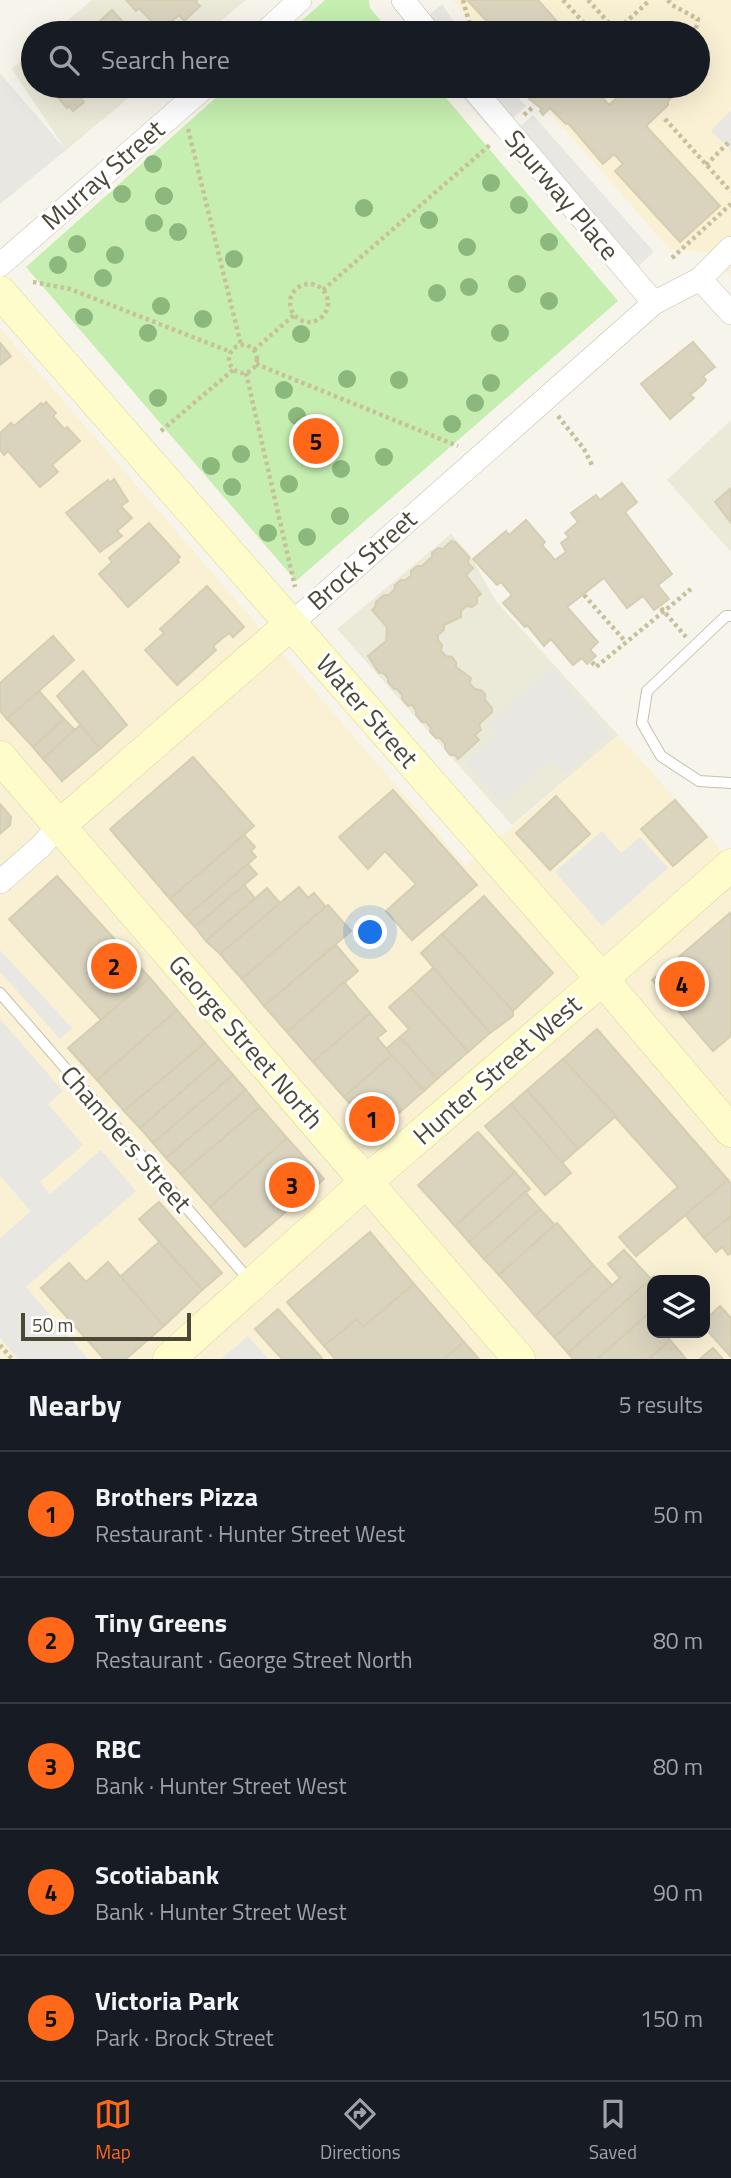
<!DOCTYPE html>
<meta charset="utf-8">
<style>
body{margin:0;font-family:"Titillium Web",sans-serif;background:#20242c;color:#f1f3f6}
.controls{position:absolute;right:21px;bottom:21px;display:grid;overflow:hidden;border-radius:14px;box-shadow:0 7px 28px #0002}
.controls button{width:63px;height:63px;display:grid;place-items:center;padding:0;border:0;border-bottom:2px solid #363941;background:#171b24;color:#f1f3f6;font:35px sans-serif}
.scale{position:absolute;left:21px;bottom:18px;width:170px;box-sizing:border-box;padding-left:7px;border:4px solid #4c4837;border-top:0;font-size:19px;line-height:24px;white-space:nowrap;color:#4c4837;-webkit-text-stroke:5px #fff;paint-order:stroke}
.you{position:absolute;left:371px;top:933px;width:24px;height:24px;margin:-18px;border:5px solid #fff;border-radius:50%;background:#1a73e8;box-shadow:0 0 0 10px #1a73e833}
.badge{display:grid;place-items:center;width:46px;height:46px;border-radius:50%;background:#ff6719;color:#111;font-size:23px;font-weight:700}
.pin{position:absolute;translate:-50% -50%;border:4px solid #fff;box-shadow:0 2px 7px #0006}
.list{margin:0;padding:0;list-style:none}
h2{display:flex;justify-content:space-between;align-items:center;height:91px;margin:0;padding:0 28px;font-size:30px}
h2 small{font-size:23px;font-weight:400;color:#9ea1a6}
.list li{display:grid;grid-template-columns:46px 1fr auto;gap:21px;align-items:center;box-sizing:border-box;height:126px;padding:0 28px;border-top:2px solid #363941}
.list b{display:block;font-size:26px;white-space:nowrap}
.list p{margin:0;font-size:23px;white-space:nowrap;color:#9ea1a6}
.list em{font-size:23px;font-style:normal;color:#9ea1a6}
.icon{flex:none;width:38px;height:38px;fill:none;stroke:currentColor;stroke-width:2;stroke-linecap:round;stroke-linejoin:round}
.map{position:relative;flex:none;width:731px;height:1359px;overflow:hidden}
.search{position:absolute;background:#171b24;box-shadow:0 7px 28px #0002;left:21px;right:21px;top:21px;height:77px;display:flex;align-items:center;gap:18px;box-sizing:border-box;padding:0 24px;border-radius:38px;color:#9ea1a6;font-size:26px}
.sheet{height:721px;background:#171b24}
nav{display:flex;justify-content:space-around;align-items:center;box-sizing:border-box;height:98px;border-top:2px solid #363941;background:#171b24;font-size:19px;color:#9ea1a6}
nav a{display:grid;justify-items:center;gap:4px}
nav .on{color:#ff6719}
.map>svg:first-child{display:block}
.residential{fill:#ebe9d8}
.commercial{fill:#faf1d5;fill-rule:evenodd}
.green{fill:#c6eeb0}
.parking{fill:#e8e7e2}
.building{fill:#dad4bf;stroke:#d5ceb1;stroke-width:2}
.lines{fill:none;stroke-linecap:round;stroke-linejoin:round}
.lane-casing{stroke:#c4c0ac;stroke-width:12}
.street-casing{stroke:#c4c0ac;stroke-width:24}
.secondary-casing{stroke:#dbd696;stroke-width:33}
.path{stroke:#c7c09b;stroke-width:4.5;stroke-dasharray:3.5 3.5;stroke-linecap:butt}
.lane{stroke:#fff;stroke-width:10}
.street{stroke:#fff;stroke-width:23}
.secondary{stroke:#fffccc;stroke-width:32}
.tree{fill:#8cb87d}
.labels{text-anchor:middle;stroke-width:6;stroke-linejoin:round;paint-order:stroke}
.street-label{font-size:26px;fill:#4c4837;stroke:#fff}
</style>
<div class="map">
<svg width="731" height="1359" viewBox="0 0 731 1359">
<rect width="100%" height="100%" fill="#f7f5eb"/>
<g class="residential">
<polygon points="92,0 246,0 206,33 53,33"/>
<polygon points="33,50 33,86 143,86 66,150 12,69"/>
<polygon points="731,420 731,552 667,480"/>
<polygon points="451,534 470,555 496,601 618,735 512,825 337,629"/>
</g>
<g class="commercial">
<polygon points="453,0 731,0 731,277 709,253 669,249 527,86 698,86 698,33 482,33"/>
<path d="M0 327 466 866 618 735 712 838 731 866V1359H0ZM652 1280H705V1333H652Z"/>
</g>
<g class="green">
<polygon points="325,0 369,0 370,8 391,33 288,33"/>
<polygon points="229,86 436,86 618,301 296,581 26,267"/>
</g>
<g class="parking">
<polygon points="442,4 462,33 411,33 409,32"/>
<polygon points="0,73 66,150 0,204"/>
<polygon points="453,86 507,86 526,106 495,135"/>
<polygon points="731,110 731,151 711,131"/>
<polygon points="533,115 654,252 621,282 502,143"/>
<polygon points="552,668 610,735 565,773 552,759 501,803 466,762 498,735 489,723"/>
<polygon points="602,831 621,853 640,837 668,868 602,926 555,872"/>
<polygon points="0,950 72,1028 60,1039 0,972"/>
<polygon points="0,1019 63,1091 48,1104 83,1145 40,1182 50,1194 101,1150 136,1191 26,1287 88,1359 18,1359 0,1338 0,1238 31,1211 0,1176"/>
<polygon points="248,1336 268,1359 221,1359"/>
</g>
<g class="building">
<polygon points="126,0 197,0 196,2 200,6 184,21 179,15 161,31 139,8 136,11"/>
<polygon points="467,0 538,0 562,27 556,33 487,33 493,28"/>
<polygon points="112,10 133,33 95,33 91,29"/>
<polygon points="101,86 95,92 91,88 80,97 84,102 73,111 69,106 67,108 49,87"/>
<polygon points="531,86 608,86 599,94 609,105 630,86 659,86 671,98 668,101 668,105 646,126 720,206 680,242 615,171 623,164 614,154 603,164 568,123 566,124 550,108 543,115 540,111 542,109 529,99 536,92"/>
<polygon points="693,342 715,367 703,376 706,380 703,384 690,395 694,398 670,419 641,384"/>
<polygon points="0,343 11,356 0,365"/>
<polygon points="46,402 56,413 53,416 64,429 67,427 80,441 52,465 58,472 40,487 8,451 4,455 0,450 0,433 11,423 14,426 41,403 43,405"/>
<polygon points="114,479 128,501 121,506 132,518 117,531 122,536 100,552 66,513 108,480 110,483"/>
<polygon points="622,483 637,502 625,512 672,574 658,585 669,599 654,610 643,596 627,608 604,578 567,607 598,642 590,650 596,656 587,664 582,658 573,665 551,639 544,646 527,625 525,627 503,603 512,595 501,582 497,585 473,559 506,531 509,535 526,520 545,542 542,545 555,560 566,552 561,543 569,537 565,533 578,522 571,513 596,495 600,500"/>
<polygon points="731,488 731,523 715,502"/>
<polygon points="149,523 180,557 177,560 179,562 128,607 99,574 112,562 109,558"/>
<polygon points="451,541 455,542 469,557 468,563 473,568 466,575 481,594 477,597 477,603 472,607 466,606 461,611 461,617 444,625 444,630 438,635 438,640 442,645 441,651 446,656 452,657 456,662 456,667 471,678 470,684 475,689 481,690 485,694 485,700 492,708 492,712 479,724 481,730 475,735 479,740 458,759 455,755 450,755 445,748 445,744 440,738 436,738 430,732 431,728 426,722 422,722 416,715 416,711 412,705 408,706 402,699 402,695 397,689 394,689 388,682 388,678 383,673 379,673 368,656 386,641 387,627 372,610 375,607 376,602 384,595 389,595 394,590 395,585 401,580 405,580 411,576 411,571 417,566 422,566 432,557 432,553 438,548 443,549"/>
<polygon points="207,586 244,627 233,637 229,633 213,646 216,650 177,685 145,650 164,633 160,629"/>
<polygon points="53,636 74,660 7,719 0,711 0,683"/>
<polygon points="83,671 127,725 100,749 57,696"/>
<polygon points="39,691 64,719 33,747 7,719"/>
<polygon points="64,719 75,730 43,759 33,747"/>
<polygon points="80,725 100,749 62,781 43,759"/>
<polygon points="193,757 254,826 170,899 110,829"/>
<polygon points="393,790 477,885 412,940 386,911 416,884 385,851 368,869 339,837"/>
<polygon points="556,796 590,834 550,870 516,833"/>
<polygon points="675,800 707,837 673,866 641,829"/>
<polygon points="0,804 11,817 10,825 0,834"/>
<polygon points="244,835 255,847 251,851 256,857 186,917 170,899"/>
<polygon points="248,864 257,874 195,927 186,917"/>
<polygon points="57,876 150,978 101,1020 9,919"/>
<polygon points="244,885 255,898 206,941 195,927"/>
<polygon points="299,887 308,898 314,893 326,907 242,979 220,954"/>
<polygon points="267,888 280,903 220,954 206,941"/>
<polygon points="484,896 553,973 513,1011 442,934"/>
<polygon points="328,905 351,931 264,1006 242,979"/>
<polygon points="731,912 731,1036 713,1051 652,980"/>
<polygon points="442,934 513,1011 513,1016 490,1033 421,953"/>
<polygon points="336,945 358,971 287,1032 264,1006"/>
<polygon points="433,968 490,1033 468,1052 411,988"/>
<polygon points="150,978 177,1010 97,1080 68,1048"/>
<polygon points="344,982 370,1013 313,1062 287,1032"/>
<polygon points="411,988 468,1052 437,1079 400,1037 409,1029 389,1007"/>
<polygon points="177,1010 205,1043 124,1111 97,1080"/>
<polygon points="370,1013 386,1031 377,1038 392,1055 344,1097 313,1062"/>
<polygon points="597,1029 728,1180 636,1256 619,1237 678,1187 563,1059"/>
<polygon points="400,1037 437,1079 424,1091 386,1049"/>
<polygon points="205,1043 219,1059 140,1128 124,1111"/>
<polygon points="392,1055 424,1091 376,1133 344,1097"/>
<polygon points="219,1059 233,1075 153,1143 140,1128"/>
<polygon points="563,1059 616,1116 578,1149 527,1090"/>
<polygon points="233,1075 246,1090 166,1158 153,1143"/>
<polygon points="246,1090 260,1107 181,1174 166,1158"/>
<polygon points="527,1090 578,1149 562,1163 511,1104"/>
<polygon points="511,1104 571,1173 545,1195 485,1126"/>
<polygon points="260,1107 287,1138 210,1207 181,1174"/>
<polygon points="478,1132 515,1172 455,1226 418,1185"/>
<polygon points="287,1138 324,1179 245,1247 210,1207"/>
<polygon points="515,1172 530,1189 469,1242 455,1226"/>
<polygon points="728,1180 731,1184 731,1216 704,1238 685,1215"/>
<polygon points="525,1192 540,1209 484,1259 469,1242"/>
<polygon points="159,1202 222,1273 202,1290 139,1219"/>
<polygon points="540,1209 555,1225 499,1275 484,1259"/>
<polygon points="731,1216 731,1253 728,1255 722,1247 716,1252 704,1238"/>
<polygon points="557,1223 593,1265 535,1316 499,1275"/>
<polygon points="370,1232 414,1284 363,1327 357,1319 324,1346 287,1302"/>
<polygon points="159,1242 202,1290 164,1326 120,1277"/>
<polygon points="624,1250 651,1279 568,1353 554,1337 620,1278 608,1264"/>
<polygon points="108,1262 164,1326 126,1359 104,1359 41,1288 69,1263 86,1282"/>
<polygon points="593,1265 612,1285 554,1337 535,1316"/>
<polygon points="654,1276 658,1280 652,1280 652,1321 647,1315 597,1359 573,1359 568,1353"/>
<polygon points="414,1284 464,1342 444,1359 335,1359 324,1346 357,1319 363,1327"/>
<polygon points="720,1306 731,1318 731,1357 705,1328 705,1320"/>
<polygon points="278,1309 322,1358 321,1359 282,1359 255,1329"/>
<polygon points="647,1315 652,1321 652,1333 663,1333 670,1340 649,1359 597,1359"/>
<polygon points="670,1340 686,1359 649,1359"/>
<polygon points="464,1342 479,1359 444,1359"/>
<polygon points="713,1348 723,1359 700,1359"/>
</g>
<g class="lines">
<defs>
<g id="lane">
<polyline points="731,616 726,616 647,691 642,723 661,756 699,781 731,783"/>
<polyline points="0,993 251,1282"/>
</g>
<g id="street">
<polyline points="403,0 429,33"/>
<polyline points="264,33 300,0"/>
<polyline points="471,86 654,303"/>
<polyline points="0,265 206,86"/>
<polyline points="700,279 731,313"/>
<polyline points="291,624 654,303 700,279 731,248"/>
<polyline points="0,882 40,847 59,826"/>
</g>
<g id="secondary">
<polyline points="0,292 602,979 731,1131"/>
<polyline points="0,757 519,1359"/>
<polyline points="59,826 291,624"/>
<polyline points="169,1359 366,1182 602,979 731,865"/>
</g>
</defs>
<use href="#lane" class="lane-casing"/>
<use href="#street" class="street-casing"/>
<use href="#secondary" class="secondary-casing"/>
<g class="path">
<polyline points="463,0 472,33"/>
<polyline points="563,0 593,33"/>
<polyline points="588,0 618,33"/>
<polyline points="668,0 672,5 698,19 695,33"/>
<polyline points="614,33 650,0"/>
<polyline points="524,115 533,107"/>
<polyline points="665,119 731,192"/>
<polyline points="188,129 241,345"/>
<polyline points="706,165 729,142 731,142"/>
<polyline points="672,258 731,204"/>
<polyline points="33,282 70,289 231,352"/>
<circle cx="309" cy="303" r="19"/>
<polyline points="323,290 491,144"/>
<circle cx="243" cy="359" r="14"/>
<polyline points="254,350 294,315"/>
<polyline points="256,364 458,446"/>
<polyline points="246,373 295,587"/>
<polyline points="558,416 584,449 592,465"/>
<polyline points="161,431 233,370"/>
<polyline points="584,595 625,641"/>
<polyline points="661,608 686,637"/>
<polyline points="592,662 596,667 691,589"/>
<polyline points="0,1345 12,1359"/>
</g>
<use href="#lane" class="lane"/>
<use href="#street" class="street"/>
<use href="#secondary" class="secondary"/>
</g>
<g class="tree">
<circle cx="153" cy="164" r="9"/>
<circle cx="491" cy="183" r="9"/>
<circle cx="122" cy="194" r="9"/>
<circle cx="164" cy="196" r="9"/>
<circle cx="519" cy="205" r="9"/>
<circle cx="364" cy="208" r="9"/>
<circle cx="429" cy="220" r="9"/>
<circle cx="154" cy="223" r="9"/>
<circle cx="178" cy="232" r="9"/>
<circle cx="549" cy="242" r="9"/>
<circle cx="77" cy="244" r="9"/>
<circle cx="467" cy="247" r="9"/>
<circle cx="115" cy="255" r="9"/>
<circle cx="234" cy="259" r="9"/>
<circle cx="58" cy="265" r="9"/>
<circle cx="103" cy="278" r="9"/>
<circle cx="517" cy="284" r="9"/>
<circle cx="469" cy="287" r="9"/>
<circle cx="437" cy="293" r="9"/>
<circle cx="549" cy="301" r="9"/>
<circle cx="161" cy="306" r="9"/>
<circle cx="84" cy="317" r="9"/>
<circle cx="203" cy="319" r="9"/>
<circle cx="148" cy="333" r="9"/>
<circle cx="500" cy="333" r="9"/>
<circle cx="301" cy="334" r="9"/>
<circle cx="347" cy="379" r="9"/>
<circle cx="399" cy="380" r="9"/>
<circle cx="491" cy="383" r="9"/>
<circle cx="284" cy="390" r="9"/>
<circle cx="158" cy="398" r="9"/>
<circle cx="475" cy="403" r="9"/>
<circle cx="297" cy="416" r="9"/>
<circle cx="452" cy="424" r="9"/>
<circle cx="241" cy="454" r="9"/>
<circle cx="384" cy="457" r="9"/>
<circle cx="211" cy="466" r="9"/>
<circle cx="341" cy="469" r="9"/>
<circle cx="289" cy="484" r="9"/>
<circle cx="232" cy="487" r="9"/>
<circle cx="340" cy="516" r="9"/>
<circle cx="268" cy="533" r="9"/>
<circle cx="307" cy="537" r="9"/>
</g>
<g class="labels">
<g class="street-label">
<text transform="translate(103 175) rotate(-41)" y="9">Murray Street</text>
<text transform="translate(562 195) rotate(50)" y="9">Spurway Place</text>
<text transform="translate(362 560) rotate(-42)" y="9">Brock Street</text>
<text transform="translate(367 711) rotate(49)" y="9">Water Street</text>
<text transform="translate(246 1042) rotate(49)" y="9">George Street North</text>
<text transform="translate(497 1070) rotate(-41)" y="9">Hunter Street West</text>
<text transform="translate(126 1139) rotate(49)" y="9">Chambers Street</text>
</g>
</g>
</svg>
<div class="controls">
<button><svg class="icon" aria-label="layers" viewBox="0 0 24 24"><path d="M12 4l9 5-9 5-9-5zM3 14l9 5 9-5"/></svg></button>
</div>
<div class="scale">50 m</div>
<div class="you"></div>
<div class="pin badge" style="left:372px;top:1119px">1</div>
<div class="pin badge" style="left:114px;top:966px">2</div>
<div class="pin badge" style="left:292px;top:1185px">3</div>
<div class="pin badge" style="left:682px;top:984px">4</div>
<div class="pin badge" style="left:316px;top:441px">5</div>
<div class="search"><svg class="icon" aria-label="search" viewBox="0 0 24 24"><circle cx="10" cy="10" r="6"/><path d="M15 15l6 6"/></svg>Search here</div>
</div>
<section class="sheet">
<h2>Nearby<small>5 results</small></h2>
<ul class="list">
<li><span class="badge">1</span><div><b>Brothers Pizza</b><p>Restaurant · Hunter Street West</p></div><em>50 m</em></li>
<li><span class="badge">2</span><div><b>Tiny Greens</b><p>Restaurant · George Street North</p></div><em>80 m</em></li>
<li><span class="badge">3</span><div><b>RBC</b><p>Bank · Hunter Street West</p></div><em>80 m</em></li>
<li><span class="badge">4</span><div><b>Scotiabank</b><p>Bank · Hunter Street West</p></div><em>90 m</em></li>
<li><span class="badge">5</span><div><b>Victoria Park</b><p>Park · Brock Street</p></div><em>150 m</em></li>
</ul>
</section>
<nav>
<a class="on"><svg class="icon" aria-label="map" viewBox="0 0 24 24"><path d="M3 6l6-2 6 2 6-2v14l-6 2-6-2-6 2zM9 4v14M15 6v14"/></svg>Map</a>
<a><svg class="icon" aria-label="directions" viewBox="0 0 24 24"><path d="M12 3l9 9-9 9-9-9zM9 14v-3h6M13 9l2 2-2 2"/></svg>Directions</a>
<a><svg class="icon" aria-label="saved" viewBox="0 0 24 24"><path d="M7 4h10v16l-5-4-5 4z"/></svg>Saved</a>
</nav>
